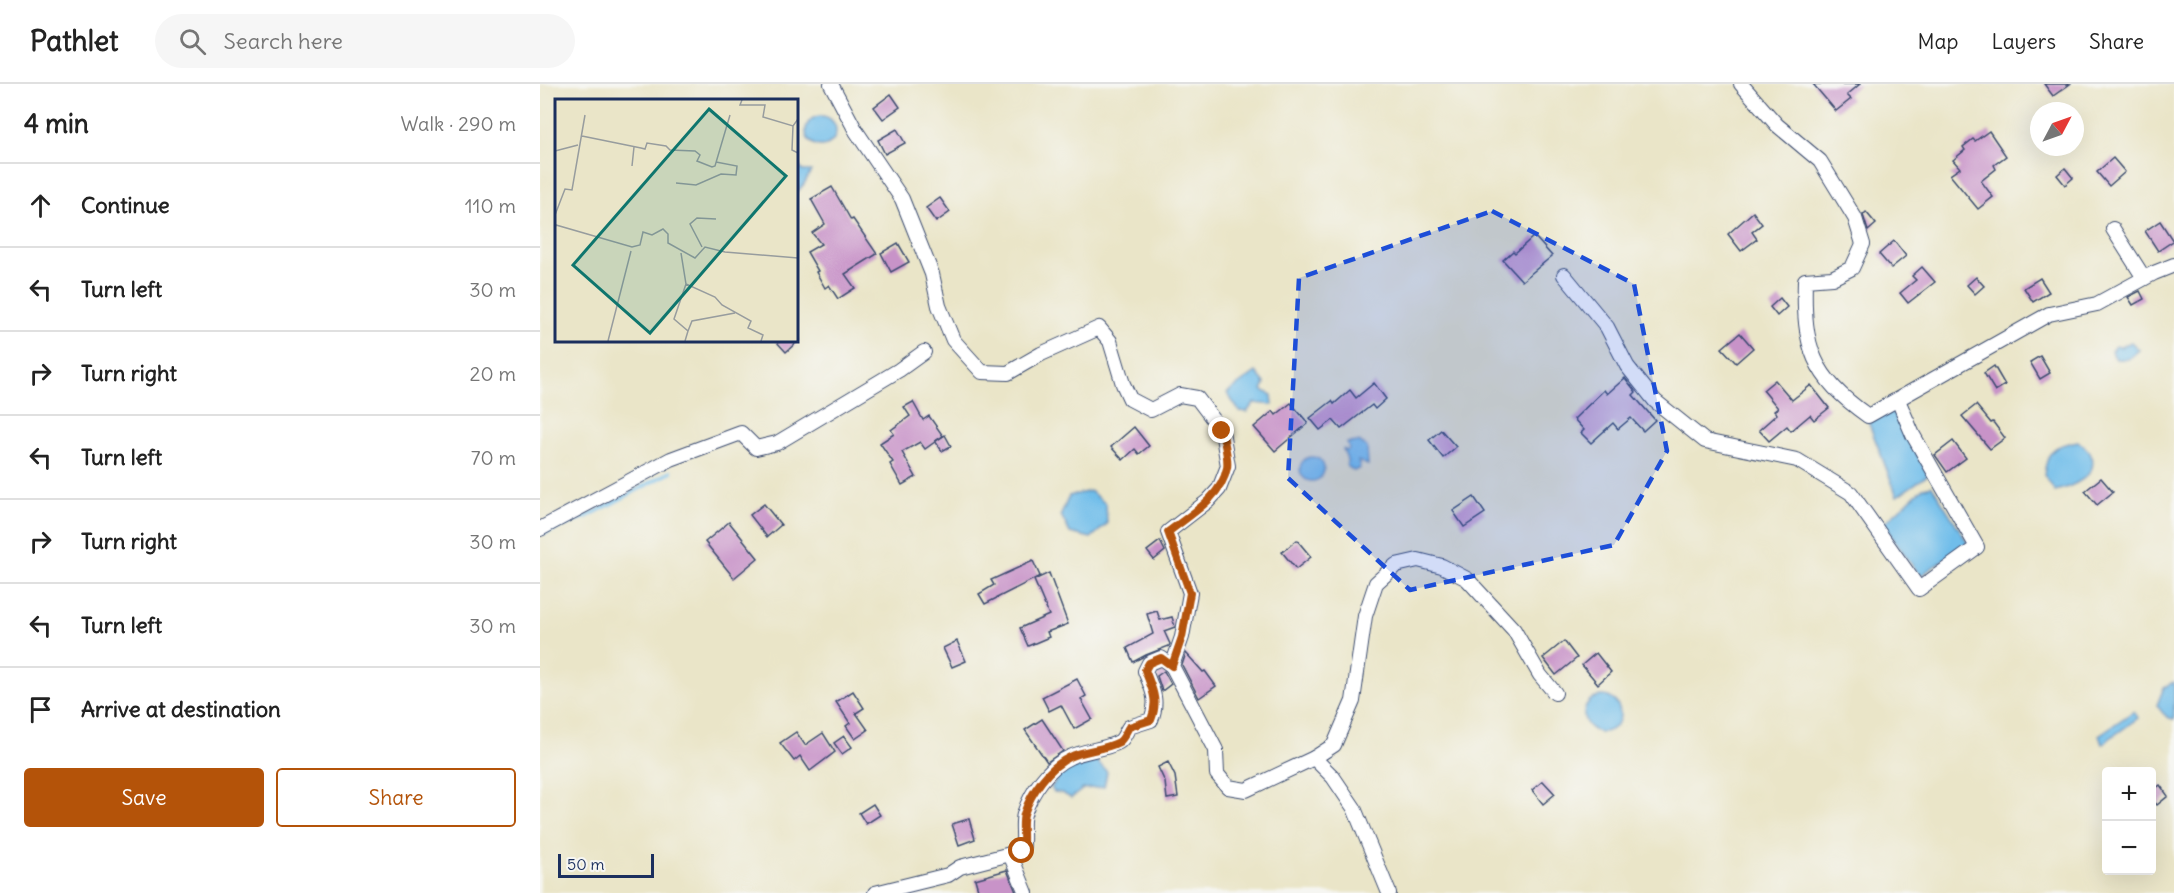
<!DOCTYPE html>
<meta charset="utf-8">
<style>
body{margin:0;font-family:Delius,sans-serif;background:#f6f6f6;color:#222}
.controls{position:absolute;right:18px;bottom:18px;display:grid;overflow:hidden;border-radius:6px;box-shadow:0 6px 24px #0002}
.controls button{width:54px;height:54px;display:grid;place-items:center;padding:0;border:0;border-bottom:2px solid #e0e0e0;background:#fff;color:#222;font:30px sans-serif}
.compass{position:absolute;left:1490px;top:18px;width:54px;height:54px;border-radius:50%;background:#fff;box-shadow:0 6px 24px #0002;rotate:49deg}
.scale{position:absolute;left:18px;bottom:15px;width:96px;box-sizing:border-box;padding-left:6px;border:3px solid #1b2f5e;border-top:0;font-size:16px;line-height:21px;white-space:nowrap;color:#1b2f5e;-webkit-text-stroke:4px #f6f6f2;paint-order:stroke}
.stop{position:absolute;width:18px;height:18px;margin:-14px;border:4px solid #b45309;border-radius:50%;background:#fff}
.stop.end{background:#b45309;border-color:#fff;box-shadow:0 2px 6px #0008}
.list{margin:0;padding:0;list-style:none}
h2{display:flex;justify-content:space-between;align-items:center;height:78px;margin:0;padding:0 24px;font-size:26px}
h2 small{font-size:20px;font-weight:400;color:#767676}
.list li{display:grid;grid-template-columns:39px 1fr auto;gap:18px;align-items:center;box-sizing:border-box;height:84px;padding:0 24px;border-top:2px solid #e0e0e0}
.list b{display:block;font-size:22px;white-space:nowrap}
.list em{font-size:20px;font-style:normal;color:#767676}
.actions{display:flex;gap:12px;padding:18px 24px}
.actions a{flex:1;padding:14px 0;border:2px solid #b45309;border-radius:6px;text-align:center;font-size:21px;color:#b45309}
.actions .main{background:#b45309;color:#fff}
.icon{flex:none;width:33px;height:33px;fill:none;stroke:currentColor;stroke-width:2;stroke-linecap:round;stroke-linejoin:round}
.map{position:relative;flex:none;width:1634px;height:809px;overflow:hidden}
header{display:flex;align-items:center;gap:36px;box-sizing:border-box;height:84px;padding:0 30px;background:#fff;border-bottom:2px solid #e0e0e0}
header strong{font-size:28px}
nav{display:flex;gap:33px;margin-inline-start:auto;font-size:21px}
.search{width:420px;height:54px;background:#f6f6f6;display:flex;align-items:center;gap:15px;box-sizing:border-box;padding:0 21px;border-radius:33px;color:#767676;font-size:22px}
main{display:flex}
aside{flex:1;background:#fff}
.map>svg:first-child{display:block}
.water{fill:#70bdea;stroke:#4676a4;stroke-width:1.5}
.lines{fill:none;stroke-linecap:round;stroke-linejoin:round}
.stream{stroke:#70bdea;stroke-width:4}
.building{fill:#c893c8}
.minor-casing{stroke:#3a4a6e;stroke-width:16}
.minor{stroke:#fff;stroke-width:14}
.route{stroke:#b45309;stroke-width:8}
.marked{fill:#1d4ed8;fill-opacity:0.2;stroke:#1d4ed8;stroke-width:4.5;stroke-dasharray:12 8;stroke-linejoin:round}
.inset-road{fill:none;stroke:#979c9e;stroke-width:1.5}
.view{fill:#0f766e;fill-opacity:0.15;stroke:#0f766e;stroke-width:3}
.inset-edge{fill:none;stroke:#1b2f5e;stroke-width:3}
</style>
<header>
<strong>Pathlet</strong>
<div class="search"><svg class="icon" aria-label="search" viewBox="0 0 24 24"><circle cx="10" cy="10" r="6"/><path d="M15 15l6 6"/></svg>Search here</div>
<nav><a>Map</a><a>Layers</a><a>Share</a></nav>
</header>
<main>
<aside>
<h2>4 min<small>Walk · 290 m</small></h2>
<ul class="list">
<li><svg class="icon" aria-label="ahead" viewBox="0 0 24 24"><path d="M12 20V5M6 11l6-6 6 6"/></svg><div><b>Continue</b></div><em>110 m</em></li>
<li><svg class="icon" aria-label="left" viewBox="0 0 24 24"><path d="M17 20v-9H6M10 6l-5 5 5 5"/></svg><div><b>Turn left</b></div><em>30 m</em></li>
<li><svg class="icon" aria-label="right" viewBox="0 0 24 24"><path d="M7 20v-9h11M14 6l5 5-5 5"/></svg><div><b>Turn right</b></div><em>20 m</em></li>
<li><svg class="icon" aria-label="left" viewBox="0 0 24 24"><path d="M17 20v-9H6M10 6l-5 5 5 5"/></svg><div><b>Turn left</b></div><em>70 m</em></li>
<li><svg class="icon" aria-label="right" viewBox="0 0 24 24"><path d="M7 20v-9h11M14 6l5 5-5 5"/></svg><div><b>Turn right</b></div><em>30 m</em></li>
<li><svg class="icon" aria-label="left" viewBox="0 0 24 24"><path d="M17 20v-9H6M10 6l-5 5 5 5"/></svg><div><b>Turn left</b></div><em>30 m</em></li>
<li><svg class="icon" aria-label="arrive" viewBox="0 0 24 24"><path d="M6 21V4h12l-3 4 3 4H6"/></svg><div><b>Arrive at destination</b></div></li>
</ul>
<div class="actions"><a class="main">Save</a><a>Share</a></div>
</aside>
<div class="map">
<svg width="1634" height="809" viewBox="0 0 1634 809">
<rect width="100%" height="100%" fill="#f6f6f2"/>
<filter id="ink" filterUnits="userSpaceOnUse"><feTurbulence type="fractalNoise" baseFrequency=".0167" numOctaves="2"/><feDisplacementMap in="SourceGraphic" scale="12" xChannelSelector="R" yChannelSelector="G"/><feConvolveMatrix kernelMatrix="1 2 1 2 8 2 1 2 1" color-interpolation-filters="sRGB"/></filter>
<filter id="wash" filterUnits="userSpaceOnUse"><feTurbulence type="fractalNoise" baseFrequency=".008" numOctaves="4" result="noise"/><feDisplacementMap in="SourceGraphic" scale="24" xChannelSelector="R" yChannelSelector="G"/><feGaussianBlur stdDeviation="1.35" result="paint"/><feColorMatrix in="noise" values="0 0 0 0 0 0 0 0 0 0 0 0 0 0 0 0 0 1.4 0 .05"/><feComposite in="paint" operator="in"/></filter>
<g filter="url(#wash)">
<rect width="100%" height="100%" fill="#eae5c8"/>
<g class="water">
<circle cx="281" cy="47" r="15"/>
<polygon points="257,79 262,87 271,87 264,100 257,108"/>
<polygon points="1591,258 1599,266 1588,275 1576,275 1571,267 1575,262 1581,263"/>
<polygon points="716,288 725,299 722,306 732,311 733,321 714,319 707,328 699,327 687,309"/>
<polygon points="1353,323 1388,391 1357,412 1328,337"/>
<path d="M1538 357C1542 361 1549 365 1551 371 1560 392 1531 403 1515 407L1504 391C1507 366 1514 361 1538 357Z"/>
<polygon points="819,358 827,363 828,381 818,377 820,384 814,387 807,382 807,376 803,365 808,367 809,365 807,359"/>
<circle cx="772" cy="385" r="12"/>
<polygon points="1392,402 1428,459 1380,492 1343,440 1383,404"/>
<polygon points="550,407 566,420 567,440 551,454 530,449 521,431 529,412"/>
<path d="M1634 598V635C1626 635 1621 627 1617 621L1624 603Z"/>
<circle cx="1062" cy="630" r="18"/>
<polygon points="1594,627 1598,634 1562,660 1559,651"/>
<polygon points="543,675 555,675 567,688 564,703 543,705 531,714 522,709 514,708 511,704 518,693"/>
</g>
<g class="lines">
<polyline class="stream" points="5,449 46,433 131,388"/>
</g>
<g id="blocks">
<g class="building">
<polygon points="1273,0 1320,0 1307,11 1311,15 1296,27"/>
<polygon points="1504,0 1530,0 1513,12"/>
<polygon points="351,10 360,23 343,35 334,23"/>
<polygon points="357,45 365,59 345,70 338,56"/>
<polygon points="1449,47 1466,72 1454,81 1456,85 1441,97 1453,113 1438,125 1410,91 1420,84 1413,76 1425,66 1423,63 1433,55 1435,57"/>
<polygon points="1573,74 1585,88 1569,102 1557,88"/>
<polygon points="1525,84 1533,94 1525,101 1517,91"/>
<polygon points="292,103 311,136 313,135 337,170 305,190 315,204 298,215 289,201 285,204 276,188 278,187 267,168 281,160 272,149 285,140 271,115"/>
<polygon points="400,114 410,128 396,138 386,124"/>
<polygon points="1213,128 1222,140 1212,148 1217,155 1201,167 1188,150"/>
<polygon points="1326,128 1336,140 1328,147 1323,131"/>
<polygon points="1620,137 1633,157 1618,167 1605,147"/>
<polygon points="994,152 1012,172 982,197 963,176 973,167 975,169"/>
<polygon points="1354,157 1366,172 1351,184 1339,170"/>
<polygon points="358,159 369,178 351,188 341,169"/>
<polygon points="1382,183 1395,198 1368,219 1360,209 1376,196 1372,192"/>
<polygon points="1436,193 1444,202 1435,210 1427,201"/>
<polygon points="1500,194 1509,208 1493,218 1484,204"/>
<polygon points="1600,207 1604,215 1593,221 1588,213"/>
<polygon points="1240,214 1247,223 1237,232 1230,223"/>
<polygon points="1200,249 1213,264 1196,279 1182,264"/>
<polygon points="235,256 259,256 246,268"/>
<polygon points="1500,272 1510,289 1500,295 1490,278"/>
<polygon points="1454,282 1465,301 1455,307 1444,289"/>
<polygon points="1085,294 1096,308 1093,311 1115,336 1103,347 1091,334 1078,345 1073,339 1051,359 1041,349 1044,346 1034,335 1064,306 1067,310"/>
<polygon points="1235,296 1252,316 1271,301 1289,324 1274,336 1270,331 1251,347 1247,342 1229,357 1219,346 1237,330 1234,327 1238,324 1223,306"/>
<polygon points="834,299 846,315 835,325 832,321 801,345 793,336 780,346 770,334 792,317 794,320 810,306 816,314"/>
<polygon points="373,318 383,336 389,332 403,352 385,365 380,358 362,368 376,393 362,401 350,380 353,378 340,359 354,350 351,346 370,332 364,323"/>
<polygon points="751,319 768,339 735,367 714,343 733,327 736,331"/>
<polygon points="1436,321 1451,339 1453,338 1465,354 1450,365 1422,332"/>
<polygon points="594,343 609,362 599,370 595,365 583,376 571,363"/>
<polygon points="901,346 916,363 903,374 889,356"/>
<polygon points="405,351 411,362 402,367 395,357"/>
<polygon points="1413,357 1426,374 1407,388 1395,371"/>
<polygon points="1561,394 1573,408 1557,421 1545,407"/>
<polygon points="934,413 945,429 924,443 913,427"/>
<polygon points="224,420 241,441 227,453 210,431"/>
<polygon points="189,438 218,474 194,494 165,458"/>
<polygon points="757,456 771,473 756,485 742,468"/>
<polygon points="620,457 625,467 614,476 607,467"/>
<polygon points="493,477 500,492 445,520 439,510 454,501 451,496"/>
<polygon points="509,489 528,540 507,548 509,553 488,562 480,544 509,531 494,496"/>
<polygon points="617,527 620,536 632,533 635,543 624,547 630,560 629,562 606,571 593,578 587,564 613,550 607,530"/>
<polygon points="417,557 426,577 412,583 403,564"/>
<polygon points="1024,557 1037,574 1016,591 1003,574"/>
<polygon points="646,569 663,588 665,587 676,602 659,614 642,581"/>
<polygon points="1056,569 1071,588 1058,600 1042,581"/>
<polygon points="624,587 631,600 622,607 617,592"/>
<polygon points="537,595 546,612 541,615 552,635 534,645 521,621 509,627 502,613"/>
<polygon points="313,607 324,624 316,629 328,646 315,655 306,642 310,639 296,618"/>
<polygon points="502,635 523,667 507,678 485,646"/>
<polygon points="256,648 265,661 283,649 295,668 270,687 260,672 254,677 240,659"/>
<polygon points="304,652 312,663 302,670 294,659"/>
<polygon points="628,678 635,692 638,713 627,715 625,698 618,683"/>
<polygon points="1003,697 1015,710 1003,720 992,706"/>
<polygon points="1620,701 1628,712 1617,721 1611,714 1611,708"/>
<polygon points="333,720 340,731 326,740 319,729"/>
<polygon points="429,735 435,755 419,761 412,740"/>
<polygon points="467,786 476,808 439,809 435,795"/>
</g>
</g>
</g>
<g filter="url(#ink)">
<use href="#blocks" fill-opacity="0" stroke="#3a4a6e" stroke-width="1.5"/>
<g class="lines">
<defs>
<g id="minor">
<polyline points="291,0 316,47 362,115 392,190 399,222 413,256 442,288 468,289 501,270 559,244 570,257 583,300 590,315 611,326 640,311 657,314 682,347 688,382 679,405 668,417 628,448 650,509 642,553 632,582 676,666 677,690 688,703 706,706 774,674 793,693 814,724 849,809"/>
<path d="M1201 0 1237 41 1280 77 1315 134 1323 160 1312 184 1292 194 1265 196C1263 264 1272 292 1328 332L1509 230 1557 220 1614 189 1634 181"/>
<polyline points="1573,145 1604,194"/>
<polyline points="1024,191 1067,243 1087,282 1115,317 1165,357 1257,376 1311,409 1379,505 1437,463 1373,351 1358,316"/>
<polyline points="0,445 131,375 201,349 216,364 237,359 359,286 384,268"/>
<polyline points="774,674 794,661 813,617 825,532 836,499 856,481 878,476 902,482 927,495 974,546 1000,591 1015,609"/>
<polyline points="470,770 486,809"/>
<path d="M335 809 408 791 420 783 482 767C485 755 481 741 484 730 491 708 509 682 530 673 545 666 564 666 579 658 584 655 586 647 589 643L611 636C619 616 612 605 605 587L609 579 621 574 632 582"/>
</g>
</defs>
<use href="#minor" class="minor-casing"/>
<use href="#minor" class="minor"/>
</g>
</g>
<g class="lines" filter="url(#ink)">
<path class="route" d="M482 767C485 755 481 742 484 730 491 708 509 683 530 673 545 666 564 666 579 658 584 655 586 647 589 643L611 636C619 616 612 605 605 586L609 579 621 574 632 582 642 553 650 509 628 448C651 430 681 414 687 384 689 374 684 358 682 347"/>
</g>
<path class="marked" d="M952 127 1094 200 1127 367 1074 461 870 506 748 394 759 194Z"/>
<g transform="translate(15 15)">
<rect width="243" height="243" fill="#eae5c8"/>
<path class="inset-road" d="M187 1 185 6H210L208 18 238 27 243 20M238 27 237 51 243 54M27 37 86 49 90 50 92 44 111 47 115 51 140 52 145 56 142 62 157 68 160 67 175 16M0 52 23 46M77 67 79 48M121 84 141 86 166 75 181 76 182 67 161 63M0 116 10 90 17 91 30 16M0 129 1 126 77 148 85 146 88 133 97 136 108 130 113 135V144L140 159 150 148 170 153 243 159M147 148 135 125 142 119 161 120M126 154 131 185 160 198 167 206 196 222 193 229 208 236 206 242M133 232 137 222 180 214M53 242 76 152M130 242 133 232 119 220 131 185"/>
<path class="view" d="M154 10 231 77 95 234 18 166Z"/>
<rect width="243" height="243" class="inset-edge"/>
</g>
</svg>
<div class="controls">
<button>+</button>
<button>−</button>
</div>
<svg class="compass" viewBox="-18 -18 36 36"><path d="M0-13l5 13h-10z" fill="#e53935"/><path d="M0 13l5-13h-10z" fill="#767676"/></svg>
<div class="scale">50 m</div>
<div class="stop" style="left:482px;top:767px"></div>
<div class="stop end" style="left:682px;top:347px"></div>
</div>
</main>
